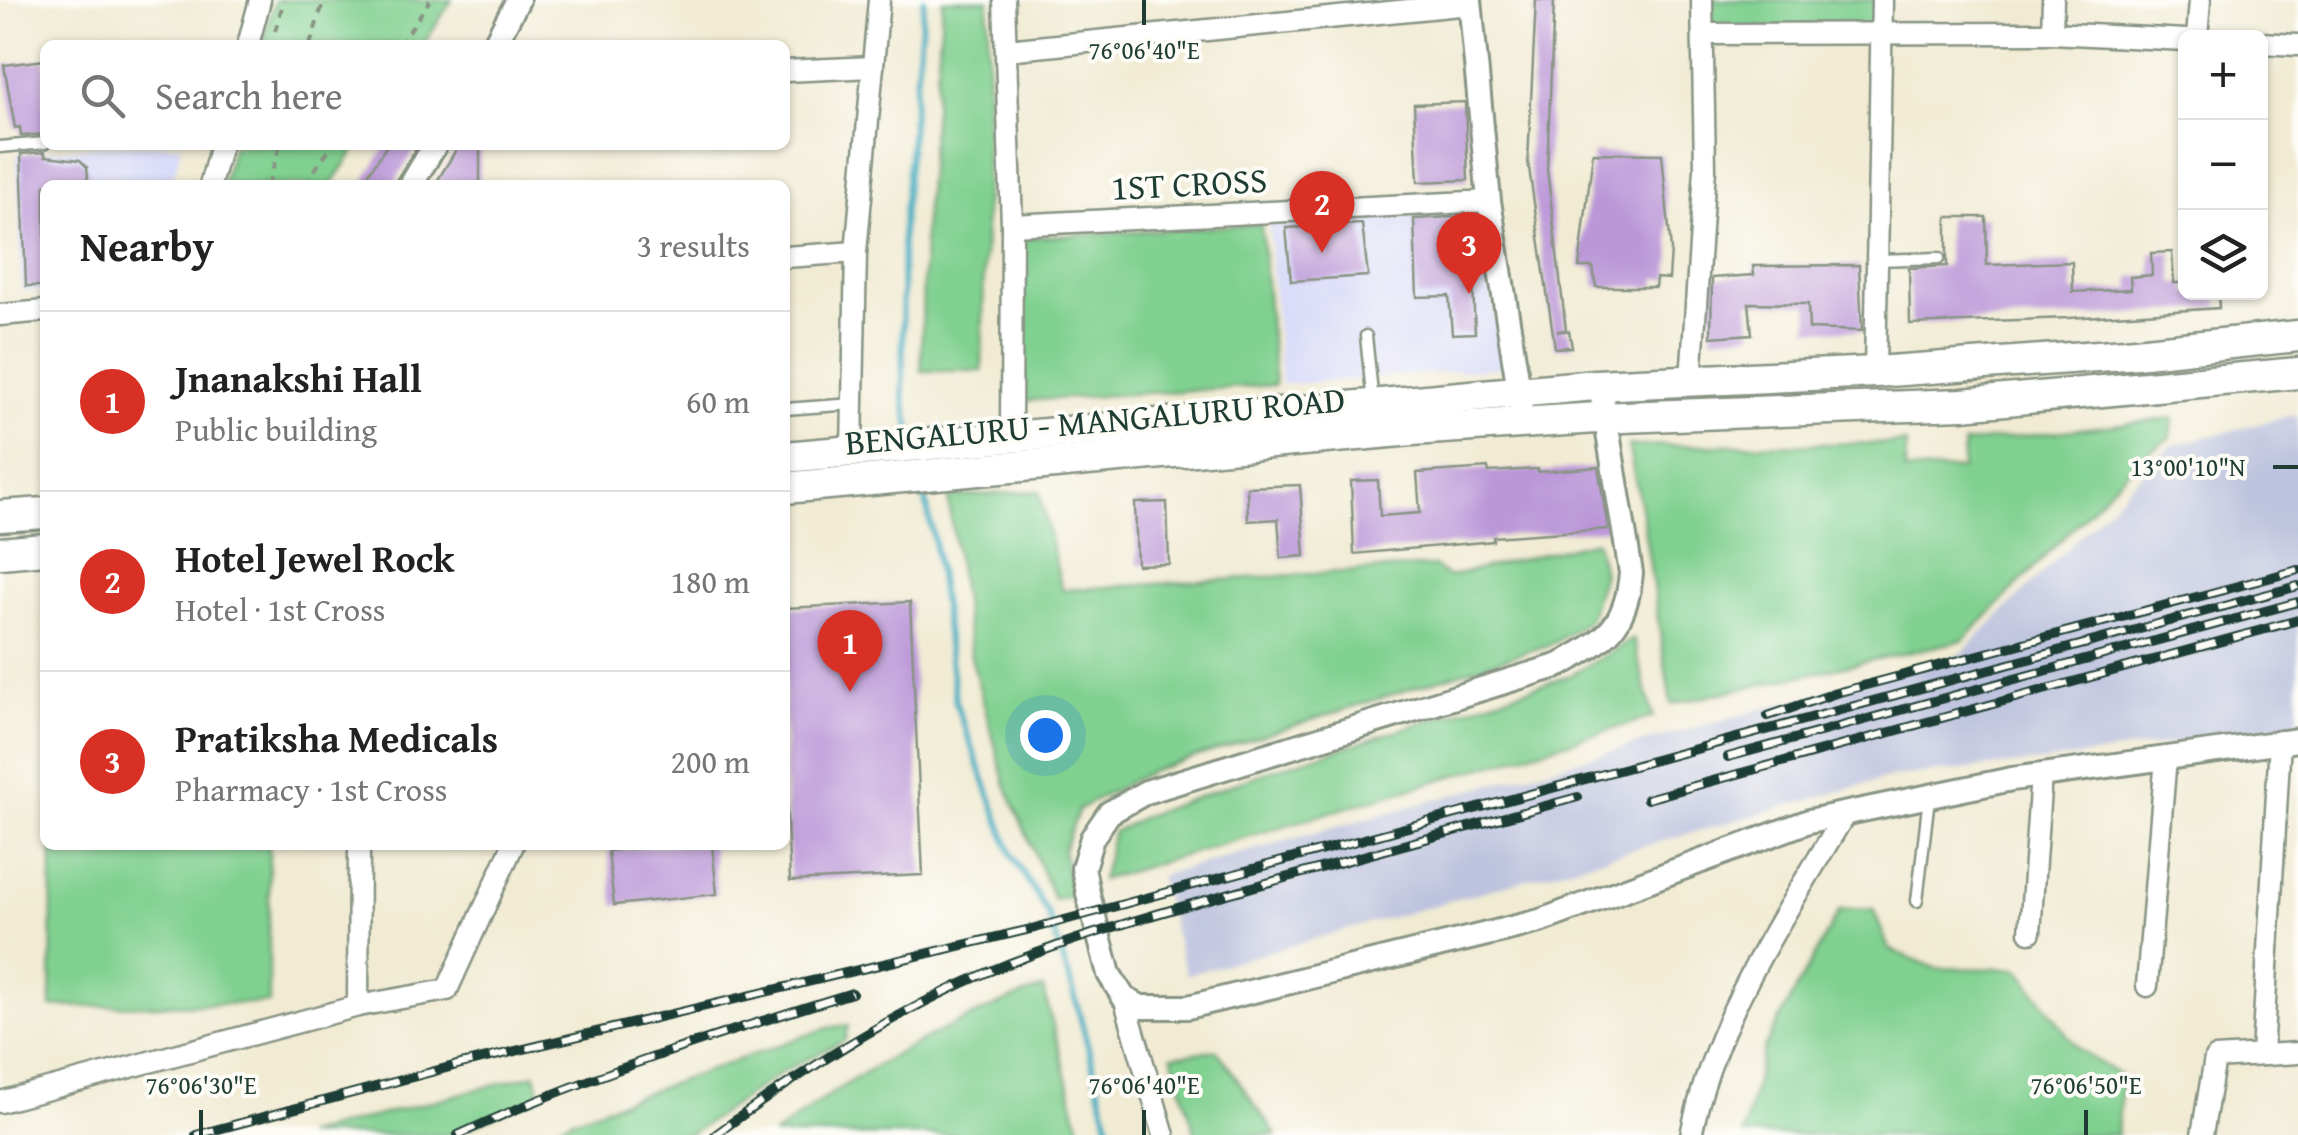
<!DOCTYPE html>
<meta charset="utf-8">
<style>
body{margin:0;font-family:"Gentium Book Plus",serif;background:#f6f6f6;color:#222}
.controls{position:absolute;right:30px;top:30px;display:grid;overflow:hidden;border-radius:15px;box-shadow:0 2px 8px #0004}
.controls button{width:90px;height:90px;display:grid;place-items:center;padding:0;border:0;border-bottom:2px solid #e0e0e0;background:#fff;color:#222;font:50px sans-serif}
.you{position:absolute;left:1045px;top:735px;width:35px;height:35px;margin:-25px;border:8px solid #fff;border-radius:50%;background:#1a73e8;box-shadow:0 0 0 15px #1a73e833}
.badge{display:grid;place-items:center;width:65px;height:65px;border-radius:50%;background:#d93025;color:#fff;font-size:32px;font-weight:700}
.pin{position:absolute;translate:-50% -82px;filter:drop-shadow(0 2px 5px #0008)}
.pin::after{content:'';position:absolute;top:52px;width:35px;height:30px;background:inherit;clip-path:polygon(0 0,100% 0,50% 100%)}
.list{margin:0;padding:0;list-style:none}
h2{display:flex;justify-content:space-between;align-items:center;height:130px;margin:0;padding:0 40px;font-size:42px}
h2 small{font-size:32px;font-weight:400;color:#767676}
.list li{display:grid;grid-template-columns:65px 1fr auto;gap:30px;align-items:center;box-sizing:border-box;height:180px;padding:0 40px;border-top:2px solid #e0e0e0}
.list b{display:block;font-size:38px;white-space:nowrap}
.list p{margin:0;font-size:32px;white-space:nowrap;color:#767676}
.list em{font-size:32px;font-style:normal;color:#767676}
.icon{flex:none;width:55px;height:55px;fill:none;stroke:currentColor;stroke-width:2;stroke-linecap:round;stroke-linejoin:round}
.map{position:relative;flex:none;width:2298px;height:1135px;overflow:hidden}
.search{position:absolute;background:#fff;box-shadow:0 2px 8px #0004;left:40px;top:40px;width:750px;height:110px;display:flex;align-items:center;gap:25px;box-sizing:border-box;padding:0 35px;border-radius:15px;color:#767676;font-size:38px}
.panel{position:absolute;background:#fff;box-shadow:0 2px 8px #0004;left:40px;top:180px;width:750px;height:670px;border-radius:15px}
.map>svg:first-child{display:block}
.built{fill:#d5d8f9}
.industrial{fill:#bdc3de}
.green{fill:#80d090;stroke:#508662;stroke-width:2.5}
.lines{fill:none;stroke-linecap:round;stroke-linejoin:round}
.stream{stroke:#41acc0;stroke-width:6}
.building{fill:#bb97d8}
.service-casing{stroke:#889484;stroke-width:15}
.minor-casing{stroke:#889484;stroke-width:25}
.tertiary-casing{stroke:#889484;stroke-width:28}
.primary-casing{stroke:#889484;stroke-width:35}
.path{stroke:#889484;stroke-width:4;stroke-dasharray:8 8;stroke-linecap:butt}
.service{stroke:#fff;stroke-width:10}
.minor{stroke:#fff;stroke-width:20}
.tertiary{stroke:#fff;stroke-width:22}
.primary{stroke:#fff;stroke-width:30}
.rail-casing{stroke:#1f3d34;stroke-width:10}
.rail{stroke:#fdfcf7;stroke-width:6;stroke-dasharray:19;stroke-linecap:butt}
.ticks{fill:none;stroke:#1f3d34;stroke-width:4}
.labels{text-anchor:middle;stroke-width:8;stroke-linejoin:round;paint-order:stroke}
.street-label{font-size:35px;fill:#1f3d34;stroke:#fdfcf7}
.ticks-label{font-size:25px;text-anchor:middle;fill:#1f3d34;stroke:#fdfcf7;stroke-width:8;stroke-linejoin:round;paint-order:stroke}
</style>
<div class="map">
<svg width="2298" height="1135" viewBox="0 0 2298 1135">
<rect width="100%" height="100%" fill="#fdfcf7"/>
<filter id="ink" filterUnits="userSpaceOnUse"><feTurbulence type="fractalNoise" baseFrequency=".01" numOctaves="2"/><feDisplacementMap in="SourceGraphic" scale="20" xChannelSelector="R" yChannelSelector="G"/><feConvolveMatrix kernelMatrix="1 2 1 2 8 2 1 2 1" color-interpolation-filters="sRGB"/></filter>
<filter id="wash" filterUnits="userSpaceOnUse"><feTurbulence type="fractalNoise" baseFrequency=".0048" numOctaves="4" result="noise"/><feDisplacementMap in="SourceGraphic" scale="40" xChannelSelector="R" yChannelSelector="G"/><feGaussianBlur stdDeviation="2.25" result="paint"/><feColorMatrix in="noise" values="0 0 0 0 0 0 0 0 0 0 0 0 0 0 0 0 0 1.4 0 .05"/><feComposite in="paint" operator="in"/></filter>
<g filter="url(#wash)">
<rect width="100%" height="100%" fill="#f1ebd3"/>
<g class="built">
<polygon points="115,145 181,145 172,185 45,185 45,290 22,291 17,154"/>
<polygon points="1482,208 1490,292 1508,367 1281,385 1268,216"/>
</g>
<polygon class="industrial" points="2298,414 2298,725 2042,762 1891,777 1186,975 1159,876 1961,654 2170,446"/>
<g class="green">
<polygon points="275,0 452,0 423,45 262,45"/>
<polygon points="943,0 989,0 982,371 921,371 924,229"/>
<polygon points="1712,0 1874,0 1874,27 1712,29"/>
<polygon points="233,145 358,145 332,185 222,185"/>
<polygon points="1261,224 1275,385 1022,401 1022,238"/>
<polygon points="2173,418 2171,437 2140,458 1964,640 1671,704 1641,507 1628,446 1906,443 1905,471 1962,469 1964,443"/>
<polygon points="1039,491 1062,590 1434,566 1447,577 1596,541 1603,573 1589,620 1554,643 1151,771 1079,809 1063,850 1072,896 1054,900 1006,785 971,657 948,497"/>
<polygon points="1633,639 1653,717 1101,880 1113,832 1145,816 1269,771 1569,676"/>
<polygon points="52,845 269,845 269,1003 51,1007"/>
<polygon points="1873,909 1889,949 1935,968 2019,969 2078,1049 2122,1077 2117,1135 1743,1135 1764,1048 1840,910"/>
<path d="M1043 988 1082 1135H774C854 1073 947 1022 1043 988Z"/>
<polygon points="848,1025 845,1040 784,1071 689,1135 539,1135 573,1119 827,1028"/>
<polygon points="1217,1050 1276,1135 1196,1135 1172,1056"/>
<polygon points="535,1074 541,1096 452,1135 304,1135"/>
</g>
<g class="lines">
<g class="stream">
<polyline points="912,436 903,393 902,229 924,0"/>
<polyline points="922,483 934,540 956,704 1012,855 1048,914 1074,993 1111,1135"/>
</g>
</g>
<g id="blocks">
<g class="building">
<polygon points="1536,0 1554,0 1547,169 1566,330 1557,331 1569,331 1572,347 1555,348 1528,161"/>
<polygon points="45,60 45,134 21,136 20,127 15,128 4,65"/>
<polygon points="1465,102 1468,180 1418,182 1414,104"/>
<polygon points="387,145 418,145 395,182 363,182"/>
<polygon points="459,145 480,145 480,183 436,183"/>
<polygon points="45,152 45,156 80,160 87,167 88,177 84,184 45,185 45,286 26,286 21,154"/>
<polygon points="1593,153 1662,154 1671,250 1669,279 1656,278 1655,287 1596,287 1593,267 1579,267"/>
<polygon points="1470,216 1475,333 1452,334 1449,296 1417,297 1414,219"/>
<polygon points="1947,217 1986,217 1987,265 2072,262 2073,292 2131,289 2130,277 2152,275 2151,253 2172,252 2174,283 2186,283 2186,292 2218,292 2219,308 2069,318 1910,324 1909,268 1947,266"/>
<polygon points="1362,224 1368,276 1291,281 1286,228"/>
<polygon points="1859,265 1862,331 1809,329 1808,304 1749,303 1752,334 1711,337 1712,278 1754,275 1753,266"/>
<polygon points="1598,467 1608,529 1493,537 1493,541 1354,554 1351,481 1378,480 1380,516 1420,513 1417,473 1488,468 1489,472 1538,469 1538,472"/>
<polygon points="1300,485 1305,556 1281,558 1278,519 1248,521 1247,487"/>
<polygon points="1167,502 1169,564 1137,565 1135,503"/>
<polygon points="910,602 923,875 790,881 785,777 785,608"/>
<polygon points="667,845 712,845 717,894 614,905 608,851"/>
</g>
</g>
</g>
<g filter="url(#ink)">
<use href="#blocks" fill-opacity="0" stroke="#889484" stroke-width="2.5"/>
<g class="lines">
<defs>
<g id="service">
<polyline points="0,147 45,143"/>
<polyline points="1878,260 1939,258"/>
<polyline points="1366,336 1373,403"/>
<polyline points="785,409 853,404"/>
<polyline points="1917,901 1929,797"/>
</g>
<g id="minor">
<polyline points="1004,0 1012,225 1011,435"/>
<polyline points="2052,33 2053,0"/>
<polyline points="1703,34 2052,33 2186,40"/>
<polyline points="2197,38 2200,0"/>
<polyline points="2260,43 2298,45"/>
<polyline points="248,45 260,0"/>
<polyline points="1006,50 1470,4"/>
<polyline points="785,71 873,67"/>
<polyline points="210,185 221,145"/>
<polyline points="1012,225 1489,201"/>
<polyline points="785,257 856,252"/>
<polyline points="0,315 45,311"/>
<polyline points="1875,372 1882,0"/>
<polyline points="1691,380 1705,169 1702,0"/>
<polyline points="852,451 856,252 879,0"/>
<polyline points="359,845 358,1006 447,990 513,845"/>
<polyline points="2030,932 2041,775"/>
<polyline points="2147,986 2166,757"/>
<polyline points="1124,998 1164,1135"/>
<polyline points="2262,1055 2280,741"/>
<polyline points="0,1102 358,1006"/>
<path d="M1691 1135C1715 1016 1784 917 1845 814"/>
<polyline points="2202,1135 2215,1058 2298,1053"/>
</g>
<g id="tertiary">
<polyline points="1470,0 1489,201 1521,403"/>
<polyline points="494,45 518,0"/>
<polyline points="411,185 435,145"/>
<path d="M1600 385 1631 573C1626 629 1605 639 1560 665L1146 792 1109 813 1092 838 1083 868 1089 898 1109 974 1124 998 1141 1007H1188L1540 921 1809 821 2012 779 2298 740"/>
</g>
<g id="primary">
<polyline points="785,457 1595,385 1875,372 2126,354 2298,336"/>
<polyline points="785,488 1412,430 1597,418 1962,404 2298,373"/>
<polyline points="0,516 45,513"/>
<polyline points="0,553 45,549"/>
</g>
</defs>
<use href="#service" class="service-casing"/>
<use href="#minor" class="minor-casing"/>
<use href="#tertiary" class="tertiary-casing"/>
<use href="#primary" class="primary-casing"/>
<g class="path">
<polyline points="275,31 284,0"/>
<polyline points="310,45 324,0"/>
<polyline points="400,45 430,0"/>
<polyline points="268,185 280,145"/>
<polyline points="308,185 312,174 332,145"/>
</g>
<use href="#service" class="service"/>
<use href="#minor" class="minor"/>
<use href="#tertiary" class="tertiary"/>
<use href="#primary" class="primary"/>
<defs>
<g id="rail">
<polyline points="1768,716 1836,693 2298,570"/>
<polyline points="1728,757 2298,602"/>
<polyline points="1647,799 2298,620"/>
<polyline points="196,1135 461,1064 1035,928 2298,586"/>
<path d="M458 1135C580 1078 722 1033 852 993"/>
<path d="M715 1135C800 1072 890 1014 988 972 1075 936 1166 911 1256 886 1363 856 1471 826 1578 797"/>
</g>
</defs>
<use href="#rail" class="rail-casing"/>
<use href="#rail" class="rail"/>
</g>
</g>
<path class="ticks" d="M1144 0V25M2273 467H2298M201 1110V1135M1144 1110V1135M2086 1110V1135"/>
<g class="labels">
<g class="street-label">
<text transform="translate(1189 184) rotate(-3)" y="12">1ST CROSS</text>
<text transform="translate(1095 421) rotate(-5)" y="12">BENGALURU - MANGALURU ROAD</text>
</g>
</g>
<g class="ticks-label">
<text x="1144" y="59">76°06'40"E</text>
<text x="2188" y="476">13°00'10"N</text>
<text x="201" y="1094">76°06'30"E</text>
<text x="1144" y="1094">76°06'40"E</text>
<text x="2086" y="1094">76°06'50"E</text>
</g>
</svg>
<div class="controls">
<button>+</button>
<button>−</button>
<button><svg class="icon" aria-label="layers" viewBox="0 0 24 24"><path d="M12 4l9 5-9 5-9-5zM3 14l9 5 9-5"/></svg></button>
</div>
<div class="you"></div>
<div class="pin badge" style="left:850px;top:692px">1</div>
<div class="pin badge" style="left:1322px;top:253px">2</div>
<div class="pin badge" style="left:1469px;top:294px">3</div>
<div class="search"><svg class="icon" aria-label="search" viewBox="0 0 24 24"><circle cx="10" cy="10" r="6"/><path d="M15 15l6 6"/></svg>Search here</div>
<section class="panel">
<h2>Nearby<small>3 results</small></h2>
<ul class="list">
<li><span class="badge">1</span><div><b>Jnanakshi Hall</b><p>Public building</p></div><em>60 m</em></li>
<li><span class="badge">2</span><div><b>Hotel Jewel Rock</b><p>Hotel · 1st Cross</p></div><em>180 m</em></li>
<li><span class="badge">3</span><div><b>Pratiksha Medicals</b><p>Pharmacy · 1st Cross</p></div><em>200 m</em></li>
</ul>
</section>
</div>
